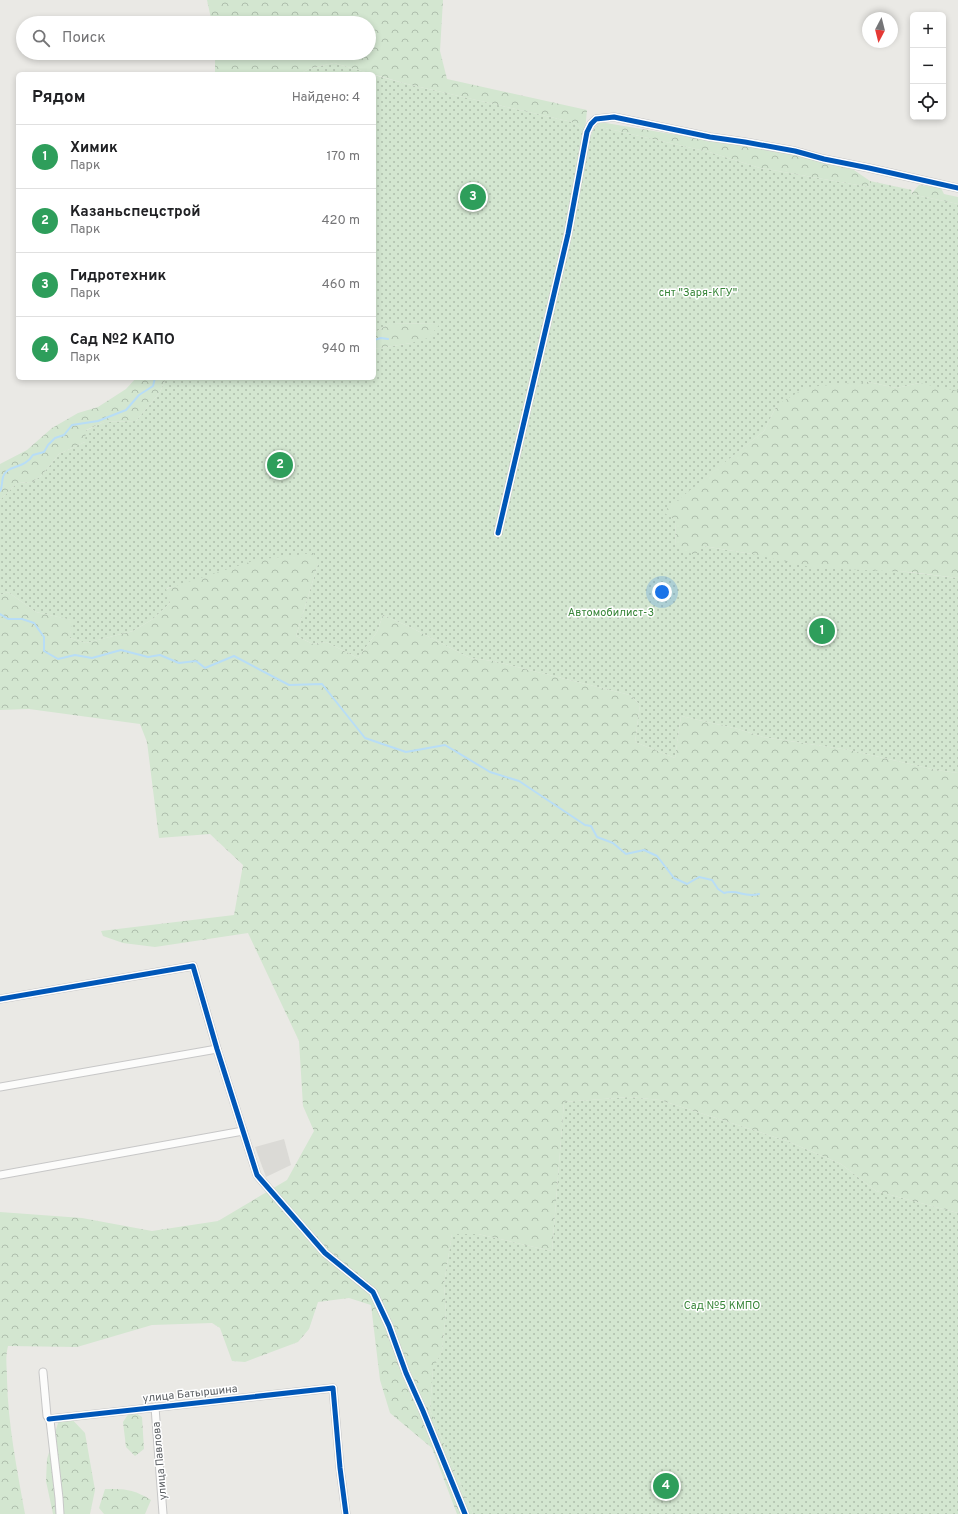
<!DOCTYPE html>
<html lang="ru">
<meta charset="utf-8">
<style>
body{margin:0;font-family:Overpass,sans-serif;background:#f6f6f6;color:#202124}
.controls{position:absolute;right:12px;top:12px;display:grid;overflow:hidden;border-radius:6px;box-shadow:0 2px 6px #0003}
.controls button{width:36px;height:36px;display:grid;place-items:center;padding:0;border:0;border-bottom:1px solid #e0e0e0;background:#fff;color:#202124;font:20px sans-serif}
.compass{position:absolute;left:862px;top:12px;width:36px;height:36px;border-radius:50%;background:#fff;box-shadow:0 2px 6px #0003;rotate:187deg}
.you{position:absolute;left:662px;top:592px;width:14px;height:14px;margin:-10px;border:3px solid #fff;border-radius:50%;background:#1a73e8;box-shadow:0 0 0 6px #1a73e833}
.badge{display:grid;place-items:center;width:26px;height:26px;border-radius:50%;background:#0b8043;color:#fff;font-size:13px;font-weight:700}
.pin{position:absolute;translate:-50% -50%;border:2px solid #fff;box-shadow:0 1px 4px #0006}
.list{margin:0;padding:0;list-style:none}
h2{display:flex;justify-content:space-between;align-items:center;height:52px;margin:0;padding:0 16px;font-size:17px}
h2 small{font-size:13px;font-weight:400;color:#757577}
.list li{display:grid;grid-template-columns:26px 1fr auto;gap:12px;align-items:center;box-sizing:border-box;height:64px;padding:0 16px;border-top:1px solid #e0e0e0}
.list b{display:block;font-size:15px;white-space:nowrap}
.list p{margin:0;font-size:13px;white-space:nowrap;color:#757577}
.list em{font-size:13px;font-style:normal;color:#757577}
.icon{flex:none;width:22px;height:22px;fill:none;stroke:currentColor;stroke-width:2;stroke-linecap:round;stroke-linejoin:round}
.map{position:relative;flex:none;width:958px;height:1514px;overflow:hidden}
.search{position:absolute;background:#fff;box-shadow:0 2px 6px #0003;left:16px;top:16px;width:360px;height:44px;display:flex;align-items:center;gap:10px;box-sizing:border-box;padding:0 14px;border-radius:22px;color:#757577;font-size:15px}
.panel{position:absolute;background:#fff;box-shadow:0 2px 6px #0003;left:16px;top:72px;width:360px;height:308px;border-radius:6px}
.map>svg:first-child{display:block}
.industrial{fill:#dbdad6}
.grass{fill:url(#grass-dots)}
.forest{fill:url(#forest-crowns)}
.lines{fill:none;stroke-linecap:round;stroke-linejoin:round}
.stream{stroke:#b8ddf6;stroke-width:2}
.minor-casing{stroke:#c7c7c7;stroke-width:9}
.minor{stroke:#fcfcfb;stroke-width:7}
.cycleway-casing{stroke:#fff;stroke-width:8}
.cycleway{stroke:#0057b8;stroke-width:5}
.labels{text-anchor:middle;stroke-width:3;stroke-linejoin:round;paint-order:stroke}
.park-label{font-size:11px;fill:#378538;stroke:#fff}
.street-label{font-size:11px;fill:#5a5e62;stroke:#fff}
</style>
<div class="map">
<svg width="958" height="1514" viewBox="0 0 958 1514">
<defs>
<pattern id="grass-dots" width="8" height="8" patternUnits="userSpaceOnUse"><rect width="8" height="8" fill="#d3e6d0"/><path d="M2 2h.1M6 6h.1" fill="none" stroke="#aebeac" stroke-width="1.8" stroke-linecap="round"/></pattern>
<pattern id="forest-crowns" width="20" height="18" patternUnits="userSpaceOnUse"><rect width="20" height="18" fill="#d3e6d0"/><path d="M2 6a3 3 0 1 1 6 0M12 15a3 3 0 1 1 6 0" fill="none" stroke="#aebeac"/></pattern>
</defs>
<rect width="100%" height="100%" fill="#eae9e5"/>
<polygon class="industrial" points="284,1139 291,1165 266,1177 255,1147"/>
<g class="grass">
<polygon points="334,63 372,74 299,74 311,68"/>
<path d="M374 75 407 84 572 122 585 131 578 159 565 234 548 306 544 316 542 334 494 536 501 535C525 435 549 335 570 234 575 212 584 140 596 126L709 152 760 168 869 187 870 181 912 190 911 194 958 204V399L919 383 897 388 868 382 777 405 764 431 664 512 675 520 676 548 703 546 752 554 958 578V773L936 770 849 750 763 737 738 729 681 716 675 758 635 742 640 705 630 695 493 661 470 658 412 628 383 615 377 632 358 658 326 642 313 644 296 636 318 564 167 588 170 603 153 619 133 631 86 643 70 638 71 620 36 612 8 592 0 595V500L17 483 32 482 41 476 59 454 85 442V431L104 422 136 421 160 392 166 378H374V349L411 343 440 324 390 323 374 333Z"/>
<polygon points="629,1097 660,1100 787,1141 841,1164 876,1191 958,1213 958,1514 473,1514 430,1410 433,1368 442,1351 446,1312 444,1284 452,1234 478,1234 552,1251 564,1102"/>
</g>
<g class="forest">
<polygon points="207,0 443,0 440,51 447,79 587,110 585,131 572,122 407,84 334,63 311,68 299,74 215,74 215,53 369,53 369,23 212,23"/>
<polygon points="600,122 796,155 854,170 870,181 869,187 760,168 709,152 596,126"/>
<polygon points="919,185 941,188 944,194 958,197 958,204 911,194"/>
<polygon points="390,323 440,324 428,338 411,343 374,349 374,333"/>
<polygon points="136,378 166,378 160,392 136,421 104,422 86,430 85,442 59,454 41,476 32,482 17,483 0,500 0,464 27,450 52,428 78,413 98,407 126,389"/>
<polygon points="868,382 897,388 919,383 958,391 958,578 910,572 815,568 752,554 703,546 695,555 676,548 675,520 663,512 764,431 777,405 807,387"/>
<path d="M313 553 318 564 296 636 313 644 326 642 358 658 377 632 383 615 412 628 470 658 493 661 630 695 640 705 635 742 675 758 681 716 738 729 763 737 849 750 936 770 958 773V1213L876 1191 841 1164 787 1141 660 1100 629 1097 564 1102 552 1251 478 1234H452L444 1284 446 1312 442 1351 433 1369 430 1410 473 1514H457L432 1448 390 1413 380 1380 371 1305 349 1298 318 1302 309 1329 298 1342 245 1362 232 1361 220 1328 212 1323 152 1325 77 1347 8 1346C5 1359 7 1366 7 1379 8 1425 17 1469 25 1514H0V1212L82 1218 152 1231 218 1221 287 1180 314 1131 303 1106 299 1041 248 933 155 947 123 943 103 936 101 931 234 915 243 865 210 834 159 838 147 742 140 724 29 709 0 710V595L8 592 36 612 72 620 70 638 86 643 133 631 153 619 170 603 166 589 256 560Z"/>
<polygon points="131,1410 142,1417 144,1449 135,1456 126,1447 123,1422"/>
<polygon points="67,1414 85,1433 95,1490 90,1514 53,1514 46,1481 47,1459 58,1423"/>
<path d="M105 1489C126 1489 133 1489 151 1500L145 1514H104L99 1508Z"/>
</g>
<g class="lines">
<g class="stream">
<polyline points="374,340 381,338 388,339"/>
<path d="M0 491 1 489C2 485 2 481 3 477 7 464 24 470 33 455L44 452 48 445 55 438 64 435 72 425 98 421 126 410 139 395 153 386 155 378"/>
<path d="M0 614 8 619H22L34 623 44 637V651L58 659 75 655 92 658 121 650 148 657 160 655 179 663 196 661 205 668 234 656 289 685 322 684 365 738 406 752 445 745 490 772 519 781 585 825 591 826 597 837 613 843 626 854 644 850 657 856 674 878 687 884 699 877 712 880 718 889 724 893C739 889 743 898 759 894"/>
</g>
<defs>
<g id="minor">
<polyline points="498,533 568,234 587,132 591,124 596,119 614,117 710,137 745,142 795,151 824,159 869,168 958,188"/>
<polyline points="0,999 193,966 217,1049 257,1175 325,1253 373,1292 389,1326 406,1373 423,1411 465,1514"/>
<polyline points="0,1087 217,1049"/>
<polyline points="0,1175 243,1131"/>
<polyline points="43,1372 47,1416 50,1420 59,1498 60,1514"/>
<polyline points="155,1407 163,1514"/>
<polyline points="49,1419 333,1388 340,1468 346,1514"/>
</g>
</defs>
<use href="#minor" class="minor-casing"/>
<use href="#minor" class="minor"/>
<defs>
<g id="cycleway">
<polyline points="498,533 568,234 587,132 591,124 596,119 614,117 710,137 745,142 795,151 824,159 869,168 958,188"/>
<polyline points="0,999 193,966 217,1049 257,1175 325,1253 373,1292 389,1326 406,1373 423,1411 465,1514"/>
<polyline points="49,1419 333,1388 340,1468 346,1514"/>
</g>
</defs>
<use href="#cycleway" class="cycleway-casing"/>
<use href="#cycleway" class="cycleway"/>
</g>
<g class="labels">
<g class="park-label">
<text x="698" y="296">снт "Заря-КГУ"</text>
<text x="611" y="616">Автомобилист-3</text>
<text x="722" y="1309">Сад №5 КМПО</text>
</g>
<g class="street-label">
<text transform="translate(190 1393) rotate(-6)" y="4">улица Батыршина</text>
<text transform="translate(159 1461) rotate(-95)" y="4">улица Павлова</text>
</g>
</g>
</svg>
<div class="controls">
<button>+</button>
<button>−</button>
<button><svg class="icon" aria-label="locate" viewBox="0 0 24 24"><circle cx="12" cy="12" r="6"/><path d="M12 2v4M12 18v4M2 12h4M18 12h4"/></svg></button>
</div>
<svg class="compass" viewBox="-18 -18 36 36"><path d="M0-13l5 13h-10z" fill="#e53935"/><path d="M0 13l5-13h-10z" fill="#757577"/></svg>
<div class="you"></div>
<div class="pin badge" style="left:822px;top:631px;background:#2e9e5b">1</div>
<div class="pin badge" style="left:280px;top:465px;background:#2e9e5b">2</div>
<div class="pin badge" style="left:473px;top:197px;background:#2e9e5b">3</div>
<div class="pin badge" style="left:666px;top:1486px;background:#2e9e5b">4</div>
<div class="search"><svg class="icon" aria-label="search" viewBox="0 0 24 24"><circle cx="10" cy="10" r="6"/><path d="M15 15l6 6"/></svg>Поиск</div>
<section class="panel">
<h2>Рядом<small>Найдено: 4</small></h2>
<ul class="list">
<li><span class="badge" style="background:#2e9e5b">1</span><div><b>Химик</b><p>Парк</p></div><em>170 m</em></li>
<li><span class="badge" style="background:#2e9e5b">2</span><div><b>Казаньспецстрой</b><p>Парк</p></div><em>420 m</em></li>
<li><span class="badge" style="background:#2e9e5b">3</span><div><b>Гидротехник</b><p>Парк</p></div><em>460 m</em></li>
<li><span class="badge" style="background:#2e9e5b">4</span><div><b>Сад №2 КАПО</b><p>Парк</p></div><em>940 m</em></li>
</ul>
</section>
</div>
